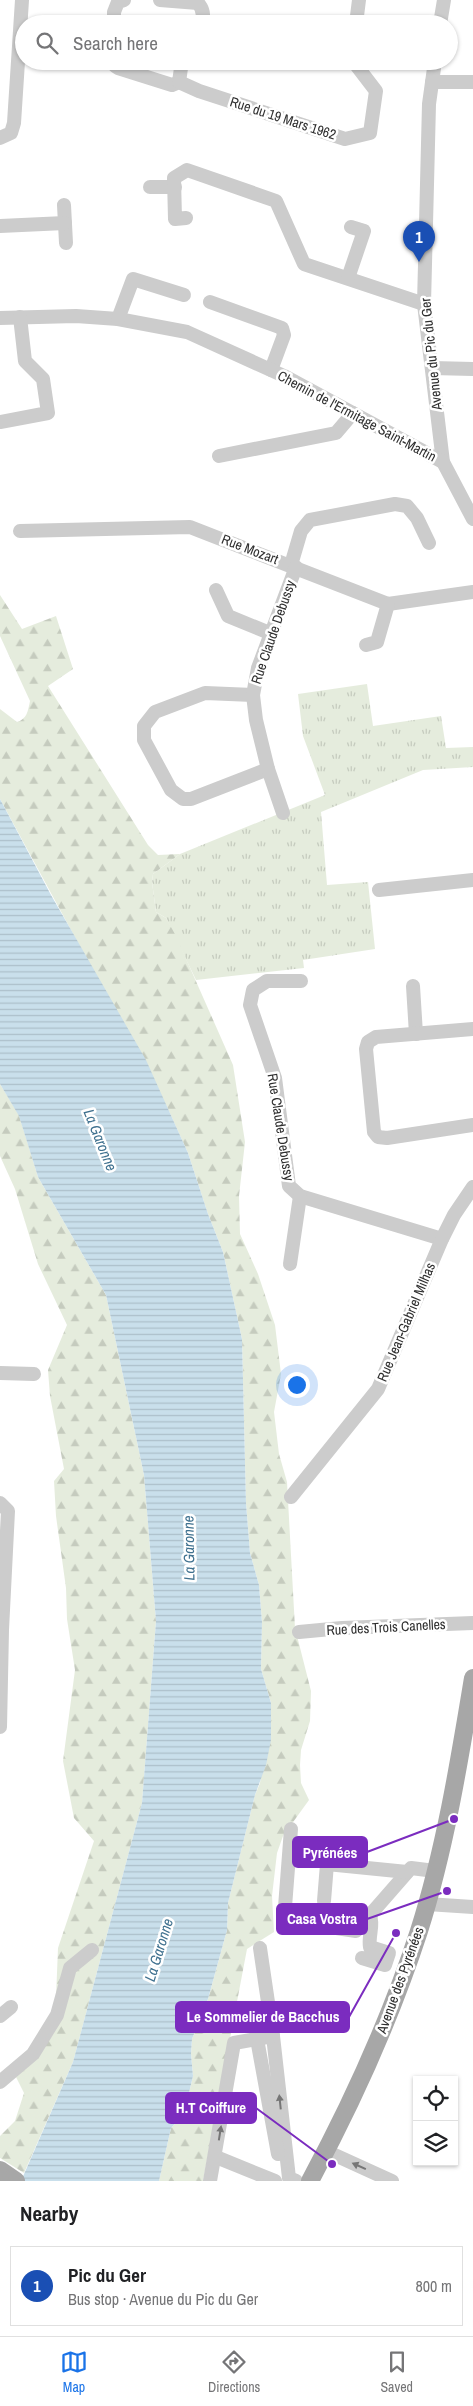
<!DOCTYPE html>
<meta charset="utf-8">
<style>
body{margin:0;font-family:"Archivo Narrow",sans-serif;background:#f2f2f2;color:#202124}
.controls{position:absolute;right:15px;bottom:15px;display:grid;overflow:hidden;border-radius:0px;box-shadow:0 1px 4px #0004}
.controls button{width:45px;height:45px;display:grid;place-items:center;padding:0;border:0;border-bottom:1px solid #e0e0e0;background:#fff;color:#202124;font:25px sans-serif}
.you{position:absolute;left:296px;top:1384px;width:18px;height:18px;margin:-12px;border:4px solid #fff;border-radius:50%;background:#1a73e8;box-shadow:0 0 0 8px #1a73e833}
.badge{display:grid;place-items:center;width:32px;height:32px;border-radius:50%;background:#1a73e8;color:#fff;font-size:16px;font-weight:700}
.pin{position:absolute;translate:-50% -41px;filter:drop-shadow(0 1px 2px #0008)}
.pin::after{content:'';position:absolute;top:26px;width:18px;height:15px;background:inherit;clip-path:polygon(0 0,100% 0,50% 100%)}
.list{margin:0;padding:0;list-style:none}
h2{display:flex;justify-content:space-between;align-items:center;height:65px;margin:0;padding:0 20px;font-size:21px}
h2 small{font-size:16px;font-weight:400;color:#757577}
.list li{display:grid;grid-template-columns:32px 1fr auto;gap:15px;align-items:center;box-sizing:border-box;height:80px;margin:0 10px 10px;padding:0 10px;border:1px solid #e0e0e0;border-radius:0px}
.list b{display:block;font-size:19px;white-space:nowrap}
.list p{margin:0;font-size:16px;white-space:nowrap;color:#757577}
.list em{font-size:16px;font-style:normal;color:#757577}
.icon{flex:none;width:28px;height:28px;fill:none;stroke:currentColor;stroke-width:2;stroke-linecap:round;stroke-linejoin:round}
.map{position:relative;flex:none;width:473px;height:2181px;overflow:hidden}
.search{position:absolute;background:#fff;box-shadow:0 1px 4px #0004;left:15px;right:15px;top:15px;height:55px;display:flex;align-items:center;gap:12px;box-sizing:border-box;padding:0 18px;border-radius:28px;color:#757577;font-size:19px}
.sheet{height:155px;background:#fff}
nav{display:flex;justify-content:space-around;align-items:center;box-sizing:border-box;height:70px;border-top:1px solid #e0e0e0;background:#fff;font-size:14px;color:#757577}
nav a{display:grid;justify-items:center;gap:2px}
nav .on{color:#1a73e8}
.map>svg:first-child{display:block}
.grass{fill:url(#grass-tufts)}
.forest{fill:url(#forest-firs)}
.water{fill:url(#water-rules)}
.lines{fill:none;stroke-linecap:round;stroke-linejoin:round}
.minor{stroke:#ccc;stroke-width:14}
.major{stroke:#a7a7a7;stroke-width:18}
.oneway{fill:#767676}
.labels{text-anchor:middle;stroke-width:5;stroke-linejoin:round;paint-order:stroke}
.street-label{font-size:14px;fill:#2f2f2f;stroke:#fff}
.water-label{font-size:15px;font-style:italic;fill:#3f718f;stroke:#fff}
.leader{fill:none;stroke:#7b2cbf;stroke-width:2}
.callout-dot{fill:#7b2cbf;stroke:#fff;stroke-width:2}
.callout{fill:#7b2cbf;stroke:#7b2cbf;stroke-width:2}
.callout-label{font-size:15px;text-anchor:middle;font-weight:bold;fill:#fff}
</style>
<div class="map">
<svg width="473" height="2181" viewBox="0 0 473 2181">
<defs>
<pattern id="grass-tufts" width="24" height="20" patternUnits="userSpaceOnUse" patternTransform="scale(1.25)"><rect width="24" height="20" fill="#e5ecdd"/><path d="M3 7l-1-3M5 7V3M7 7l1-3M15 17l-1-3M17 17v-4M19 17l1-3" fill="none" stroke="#c5cbbe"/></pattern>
<pattern id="forest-firs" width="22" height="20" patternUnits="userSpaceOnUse" patternTransform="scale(1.25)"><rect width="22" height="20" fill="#e5ecdd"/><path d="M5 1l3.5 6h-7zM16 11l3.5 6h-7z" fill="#c5cbbe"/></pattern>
<pattern id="water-rules" width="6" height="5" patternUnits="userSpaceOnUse" patternTransform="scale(1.25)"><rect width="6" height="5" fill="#c9dfeb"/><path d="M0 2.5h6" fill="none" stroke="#adc0ca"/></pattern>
</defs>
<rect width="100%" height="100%" fill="#fff"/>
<polygon class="grass" points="367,684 373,726 441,716 446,748 473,747 473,767 423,770 321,812 327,885 368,882 375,949 303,960 304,968 196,980 166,918 156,912 152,882 153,874 180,854 325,795 303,736 298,694"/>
<g class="forest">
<path d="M0 595 22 629 56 616 73 669 48 686 148 845 158 855 180 854 153 874 152 882 156 912 166 918 176 936 233 1065 245 1142 239 1196 240 1234 258 1274 275 1325 281 1374 274 1412 279 1454 287 1482 295 1628 311 1691 310 1721 301 1750 300 1765 301 1783 309 1800 283 1836 277 1853 272 1896 274 1932 247 1949 203 2181H159L171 2128 184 2114 193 2076 191 2054 192 2039 208 1999 227 1930 228 1903 255 1795 260 1783 271 1703 261 1669 262 1622 259 1585 250 1553 246 1503 242 1339 223 1252 208 1214 188 1153 168 1109 0 799V709L17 722C27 719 28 711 30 701L0 636Z"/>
<polygon points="0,1084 19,1115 38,1177 106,1295 144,1475 156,1621 142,1803 73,2062 24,2173 0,2158 0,2136 15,2121 24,2093 16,2077 55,2022 58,1948 94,1841 74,1818 63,1761 75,1670 67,1619 66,1588 56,1516 54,1481 64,1469 50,1396 48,1370 67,1325 38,1264 15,1189 0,1156"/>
</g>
<polygon class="water" points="0,799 51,895 146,1060 188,1153 208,1214 223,1252 242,1339 246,1503 250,1553 259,1585 262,1622 261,1669 271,1703 271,1740 266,1765 255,1795 228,1903 227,1930 208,1999 192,2039 191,2054 193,2076 184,2114 171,2128 159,2181 21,2181 73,2062 142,1803 156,1621 144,1475 106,1295 38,1177 19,1116 0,1084"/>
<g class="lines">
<g class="minor">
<path d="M160 0 198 3C203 9 205 16 200 24"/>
<polyline points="114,24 114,12 118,2 124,0"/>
<polyline points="356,24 359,0"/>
<polyline points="440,24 444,0"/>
<polyline points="114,61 115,66 118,68 172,85 179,82 182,61"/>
<polyline points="435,61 429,104 424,304 443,462 473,519"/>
<polyline points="179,82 199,91 345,139 370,133 376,91 353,61"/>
<polyline points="432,82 473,82"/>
<polyline points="0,138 11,133 14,123 22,0"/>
<polyline points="150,187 175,187"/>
<polyline points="64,205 66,243"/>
<polyline points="186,218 175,219 174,178 187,170 276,201 304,264 424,304"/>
<polyline points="0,226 65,223"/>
<polyline points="348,278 364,231 351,227"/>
<polyline points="210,302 282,328 284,335 271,370"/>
<polyline points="0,318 76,316 118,319 187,332 284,376 443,462"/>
<polyline points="118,319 133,279 184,295"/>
<polyline points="432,368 473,369"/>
<polyline points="0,422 48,413 43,379 25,361 20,317"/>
<polyline points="219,456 336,433 353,413"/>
<polyline points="20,531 190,527 388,604 473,592"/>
<polyline points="291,565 301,531 310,520 395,504 407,506 417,518 429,543"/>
<polyline points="216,590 228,616 272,634"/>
<polyline points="366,645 377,642 388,604"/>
<polyline points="253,695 205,693 155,712 144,726 144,740 171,790 183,799 191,799 268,769"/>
<polyline points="283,813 268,769 256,720 253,695 258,668 296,567"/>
<polyline points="379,890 473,880"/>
<polyline points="301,981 267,981 253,990 250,1005 275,1078 289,1186 300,1196 442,1239"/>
<polyline points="413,986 416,1034"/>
<polyline points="473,1029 376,1037 368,1042 366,1049 374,1132 378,1137 387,1138 473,1125"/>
<polyline points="290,1264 300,1196"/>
<polyline points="0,1373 34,1374"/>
<polyline points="291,1497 378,1389 442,1239 454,1215 473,1187"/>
<polyline points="0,1503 8,1511 2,1630 0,1727"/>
<polyline points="299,1632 342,1628 473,1623"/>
<polyline points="291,1829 284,1920 356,1931 411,1868 435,1871"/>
<polyline points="324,1901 327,1864 407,1872"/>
<polyline points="427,1904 473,1907"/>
<polyline points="260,1948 273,2036 289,2178 296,2181"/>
<path d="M362 1958 385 1965 389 1953 370 1947C368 1936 374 1925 370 1916"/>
<polyline points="0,2016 11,2007"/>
<polyline points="257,2039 278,2154"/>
<polyline points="0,2082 33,2054 57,2015 70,1968 92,1950"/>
<polyline points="326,2151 392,2181"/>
<polyline points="216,2157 275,2181"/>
<polyline points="210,2181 234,2043 273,2036"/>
</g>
<g class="major">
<polyline points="0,2170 16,2181"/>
<path d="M310 2181C353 2101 391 2017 419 1931 445 1849 459 1763 473 1678"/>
</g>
</g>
<defs><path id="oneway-solid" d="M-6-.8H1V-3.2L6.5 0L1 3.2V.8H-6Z" transform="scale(1.25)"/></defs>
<g class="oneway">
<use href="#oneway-solid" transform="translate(280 2102) rotate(-96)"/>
<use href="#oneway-solid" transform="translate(220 2133) rotate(-81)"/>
<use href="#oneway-solid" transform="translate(359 2166) rotate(-156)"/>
</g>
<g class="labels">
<g class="street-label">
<text transform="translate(283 118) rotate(18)" y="5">Rue du 19 Mars 1962</text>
<text transform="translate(431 354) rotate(-96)" y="5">Avenue du Pic du Ger</text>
<text transform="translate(357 416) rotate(28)" y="5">Chemin de l'Ermitage Saint-Martin</text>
<text transform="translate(250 549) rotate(21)" y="5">Rue Mozart</text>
<text transform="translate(273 632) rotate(-71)" y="5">Rue Claude Debussy</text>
<text transform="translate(281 1127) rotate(81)" y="5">Rue Claude Debussy</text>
<text transform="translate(406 1322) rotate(-67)" y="5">Rue Jean-Gabriel Milhas</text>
<text transform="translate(386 1627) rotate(-3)" y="5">Rue des Trois Canelles</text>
<text transform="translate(400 1980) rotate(-70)" y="5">Avenue des Pyrénées</text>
</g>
<g class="water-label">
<text transform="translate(100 1140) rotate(68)" y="5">La Garonne</text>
<text transform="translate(189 1548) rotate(-91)" y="5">La Garonne</text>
<text transform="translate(159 1950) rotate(-73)" y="5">La Garonne</text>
</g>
</g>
<path class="leader" d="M454 1819L367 1852M447 1891L367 1919M396 1933L349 2017M332 2164L256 2108"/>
<g class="callout-dot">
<circle cx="454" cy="1819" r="5"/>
<circle cx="447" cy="1891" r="5"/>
<circle cx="396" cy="1933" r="5"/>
<circle cx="332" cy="2164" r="5"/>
</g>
<g class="callout">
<rect x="293" y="1837" width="74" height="30" rx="5"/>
<rect x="277" y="1904" width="90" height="30" rx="5"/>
<rect x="176" y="2002" width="173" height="30" rx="5"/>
<rect x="166" y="2093" width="90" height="30" rx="5"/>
</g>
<g class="callout-label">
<text x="330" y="1858">Pyrénées</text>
<text x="322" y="1924">Casa Vostra</text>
<text x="263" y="2022">Le Sommelier de Bacchus</text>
<text x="211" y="2113">H.T Coiffure</text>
</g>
</svg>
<div class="controls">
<button><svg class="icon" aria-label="locate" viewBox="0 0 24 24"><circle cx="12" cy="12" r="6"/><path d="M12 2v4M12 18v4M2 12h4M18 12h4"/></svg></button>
<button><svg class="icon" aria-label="layers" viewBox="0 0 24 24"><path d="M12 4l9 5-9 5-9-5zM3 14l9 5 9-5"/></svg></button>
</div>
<div class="you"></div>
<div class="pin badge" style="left:419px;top:262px;background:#1a4fb4">1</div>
<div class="search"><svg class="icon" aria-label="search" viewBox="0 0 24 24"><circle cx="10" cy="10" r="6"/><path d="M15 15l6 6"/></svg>Search here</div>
</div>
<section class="sheet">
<h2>Nearby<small></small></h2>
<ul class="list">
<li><span class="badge" style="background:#1a4fb4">1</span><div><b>Pic du Ger</b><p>Bus stop · Avenue du Pic du Ger</p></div><em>800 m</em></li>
</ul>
</section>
<nav>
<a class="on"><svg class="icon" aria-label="map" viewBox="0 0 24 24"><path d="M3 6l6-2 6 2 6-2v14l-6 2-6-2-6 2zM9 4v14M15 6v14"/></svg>Map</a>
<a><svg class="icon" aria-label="directions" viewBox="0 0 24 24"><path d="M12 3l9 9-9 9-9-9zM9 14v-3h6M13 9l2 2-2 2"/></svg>Directions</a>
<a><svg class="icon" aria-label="saved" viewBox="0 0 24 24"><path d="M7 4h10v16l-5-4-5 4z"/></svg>Saved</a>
</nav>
